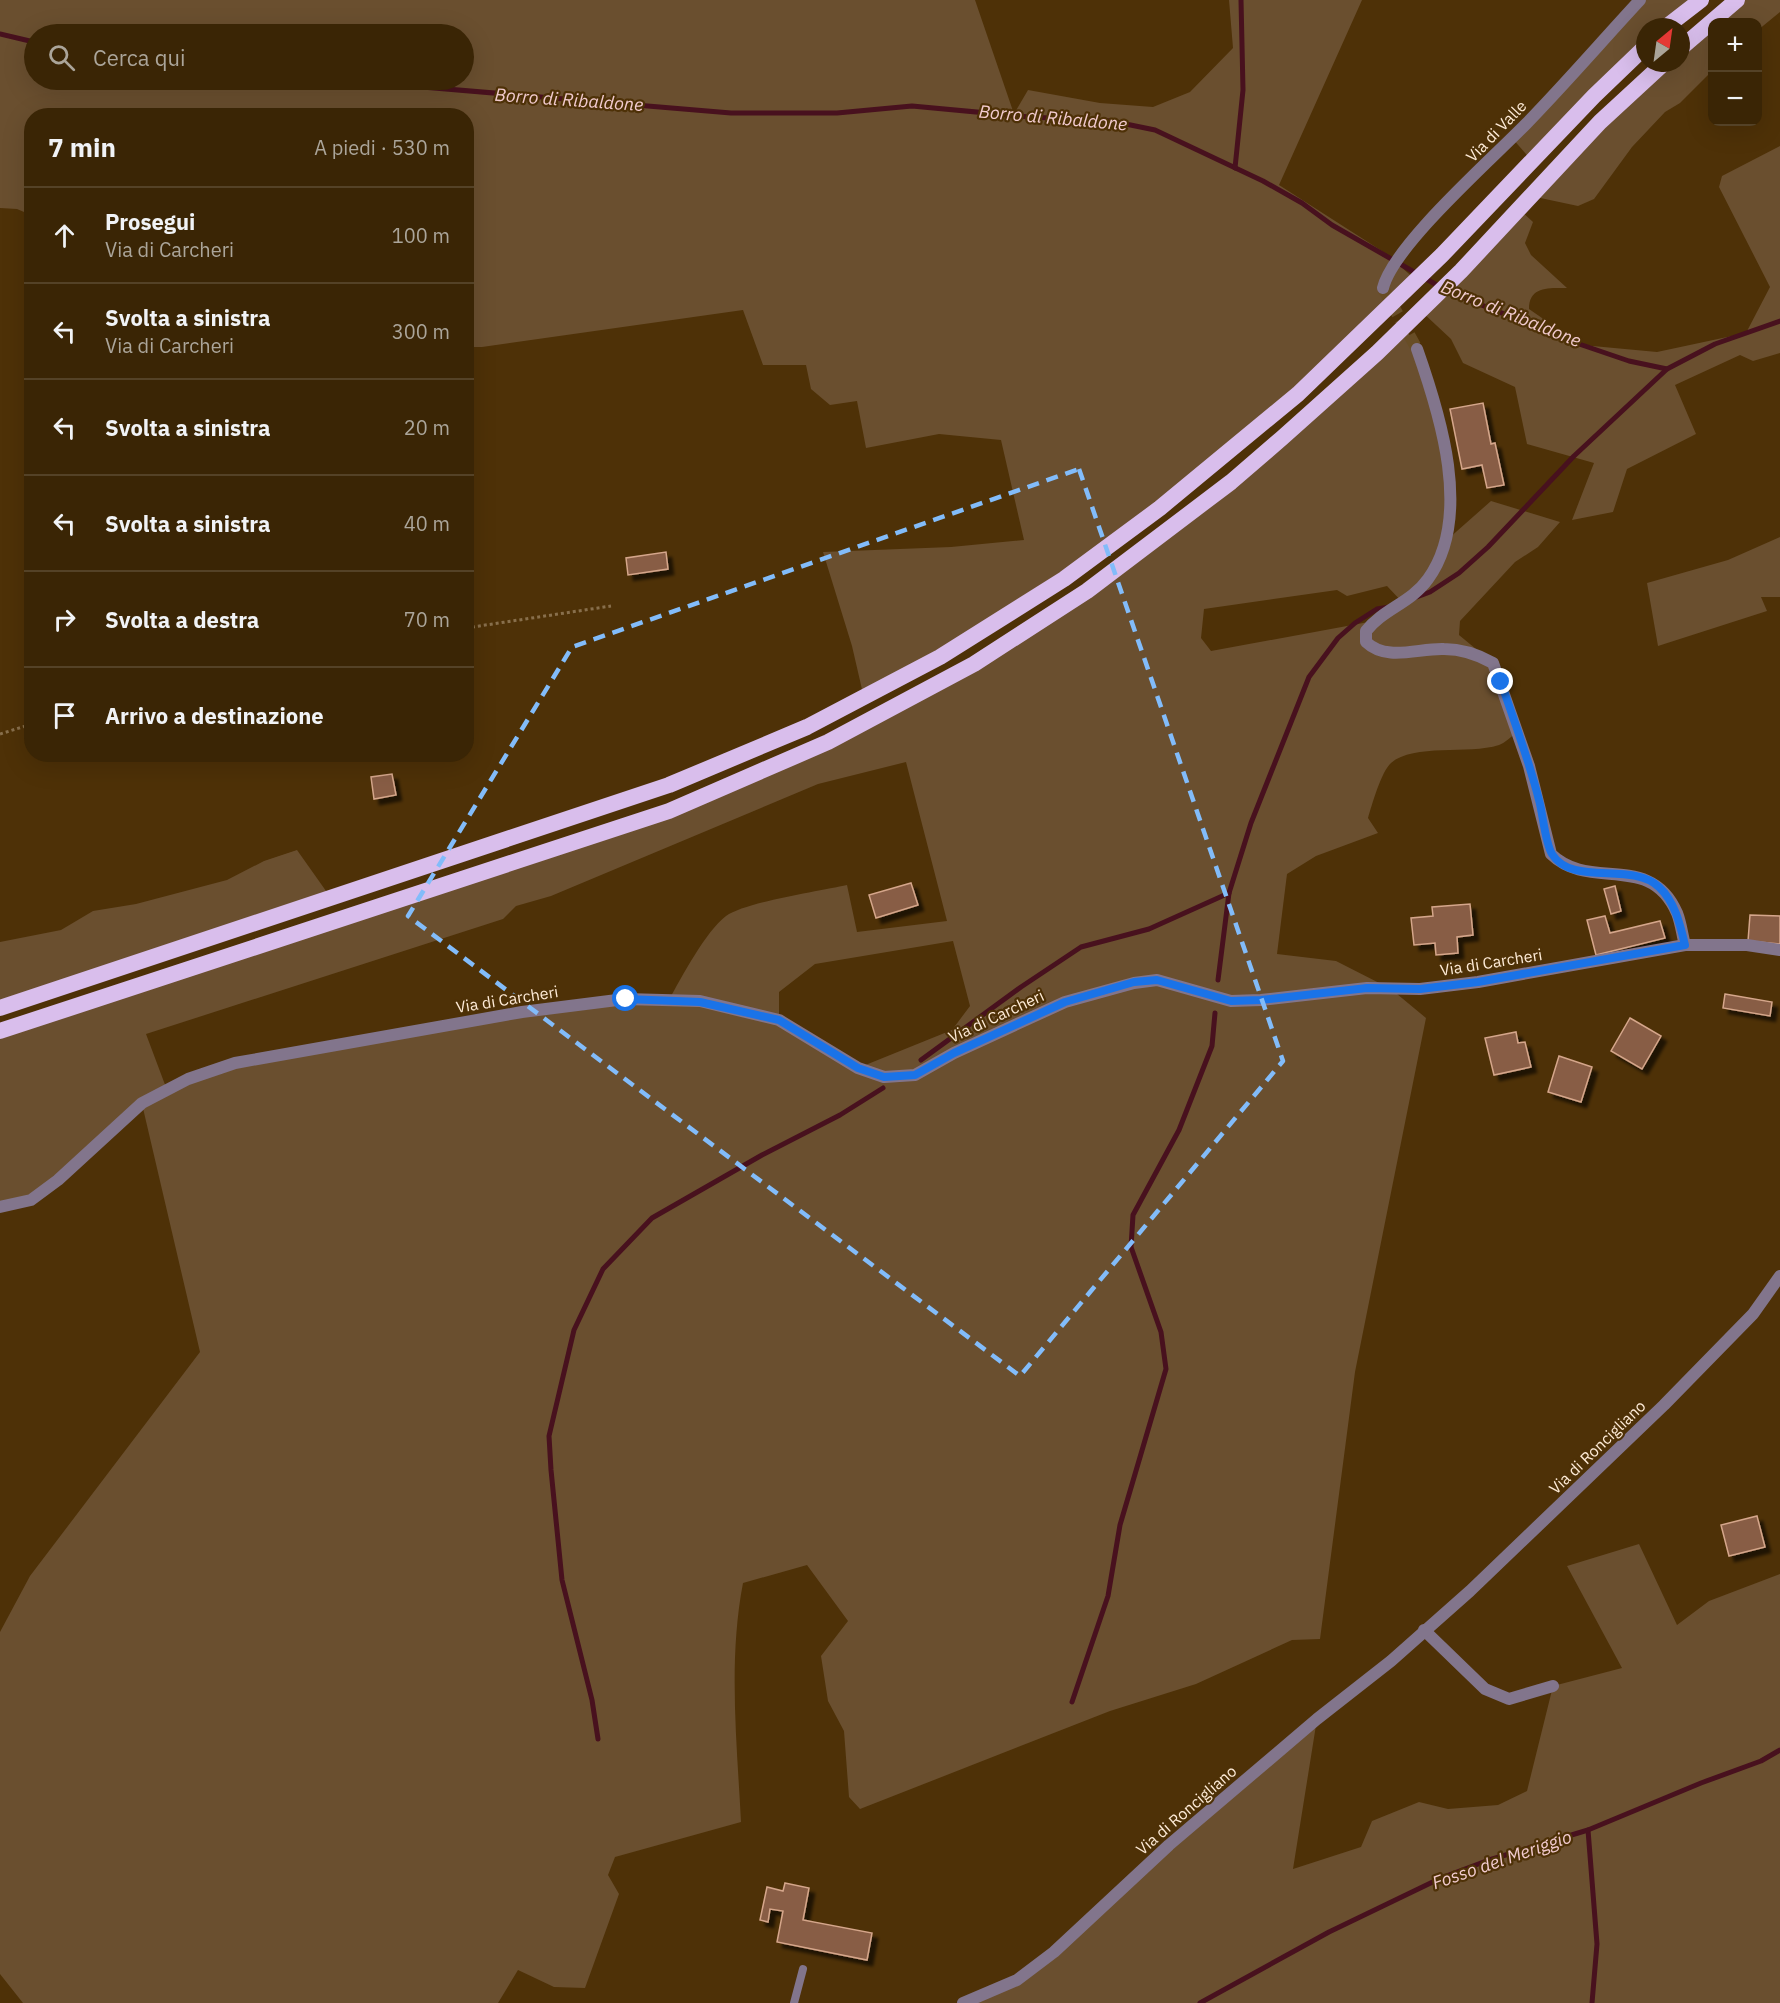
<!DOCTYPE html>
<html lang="it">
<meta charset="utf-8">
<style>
body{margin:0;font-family:"IBM Plex Sans",sans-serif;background:#412d0f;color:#f1f3f6}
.controls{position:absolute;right:18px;top:18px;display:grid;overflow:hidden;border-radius:12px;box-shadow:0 6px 24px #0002}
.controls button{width:54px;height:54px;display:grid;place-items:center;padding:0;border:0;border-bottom:2px solid #544227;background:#3a2505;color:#f1f3f6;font:30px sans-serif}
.compass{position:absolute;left:1636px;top:18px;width:54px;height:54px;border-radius:50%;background:#3a2505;box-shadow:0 6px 24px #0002;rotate:29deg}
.stop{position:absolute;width:18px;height:18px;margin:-14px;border:4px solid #1a73e8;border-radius:50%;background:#fff}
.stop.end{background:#1a73e8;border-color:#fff;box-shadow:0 2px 6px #0008}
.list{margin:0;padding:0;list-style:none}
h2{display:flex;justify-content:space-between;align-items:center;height:78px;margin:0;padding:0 24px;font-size:26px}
h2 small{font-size:20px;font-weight:400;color:#aba59a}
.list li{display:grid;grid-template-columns:39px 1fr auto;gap:18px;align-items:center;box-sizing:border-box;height:96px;padding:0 24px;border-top:2px solid #544227}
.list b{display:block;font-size:22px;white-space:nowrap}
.list p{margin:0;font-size:20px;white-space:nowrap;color:#aba59a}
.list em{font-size:20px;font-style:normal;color:#aba59a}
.icon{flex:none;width:33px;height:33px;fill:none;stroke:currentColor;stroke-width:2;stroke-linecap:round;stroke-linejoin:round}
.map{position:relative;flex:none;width:1780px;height:2003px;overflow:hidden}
.search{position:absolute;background:#3a2505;box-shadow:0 6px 24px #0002;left:24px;top:24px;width:450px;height:66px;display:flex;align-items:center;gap:15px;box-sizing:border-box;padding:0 21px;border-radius:33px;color:#aba59a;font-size:22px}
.panel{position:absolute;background:#3a2505;box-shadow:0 6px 24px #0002;left:24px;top:108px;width:450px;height:654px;border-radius:24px}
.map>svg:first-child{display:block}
.green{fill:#6a4f2f;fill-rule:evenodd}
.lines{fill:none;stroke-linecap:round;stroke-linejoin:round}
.stream{stroke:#48111e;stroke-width:5}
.building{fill:#885d44;stroke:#d5a68b;stroke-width:1.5;filter:url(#shadow)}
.minor-tunnel{stroke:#684d26;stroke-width:12;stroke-dasharray:12 6;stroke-linecap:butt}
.path{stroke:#886f4c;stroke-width:3;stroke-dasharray:3 3;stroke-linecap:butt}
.service{stroke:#82758c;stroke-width:8}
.minor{stroke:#82758c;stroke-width:12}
.tertiary{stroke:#82758c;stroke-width:12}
.trunk{stroke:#d9beec;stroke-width:16}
.route{stroke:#1a73e8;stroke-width:8}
.marked{fill:none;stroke:#82bcfa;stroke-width:4.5;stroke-dasharray:12 8;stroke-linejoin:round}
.labels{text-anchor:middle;stroke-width:4.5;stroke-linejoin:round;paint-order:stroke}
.street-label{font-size:16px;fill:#feebd7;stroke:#4e3107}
.water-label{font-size:18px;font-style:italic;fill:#f2cbcf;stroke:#4e3107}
</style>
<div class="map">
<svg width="1780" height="2003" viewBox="0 0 1780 2003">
<defs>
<filter id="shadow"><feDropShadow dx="5.5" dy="5.5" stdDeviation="1.5" flood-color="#0009"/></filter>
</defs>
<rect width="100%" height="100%" fill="#4e3107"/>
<g class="green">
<path d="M0 0H975L1014 114 1028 90 1100 103 1153 107 1190 92 1233 48 1229 0H1362L1279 185 1385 253 1416 280 1160 508 864 698 852 646 823 552 951 547 1024 540 1001 440 939 434 866 448 857 401 830 405 811 389 806 365H763L743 310 482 347H467L466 116H32L31 215 17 209 0 208ZM34 34H464V80H34Z"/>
<polygon points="1640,0 1701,0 1666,27 1645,27 1645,47 1532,161 1512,138"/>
<polygon points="1737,0 1780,0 1780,12 1758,30 1758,22 1712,22 1712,71 1680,103 1665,112 1632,147 1594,199 1578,206 1531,196 1664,63 1681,63 1681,48"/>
<path d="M1780 146V353L1753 361 1740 355 1675 385 1696 434 1627 469 1613 512 1572 520 1594 463 1527 444 1515 387 1463 363 1451 339 1421 311 1519 209 1533 222 1525 243 1531 255 1567 288C1549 288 1529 286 1529 309L1542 318 1555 335 1582 345 1657 352 1746 333 1770 287 1719 187 1722 176Z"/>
<path d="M1405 327 1417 349 1445 459 1448 539 1491 501 1560 522 1538 547 1515 562 1460 621 1459 635 1493 663 1517 732C1512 736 1505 743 1499 745 1468 755 1414 743 1391 763 1381 772 1372 805 1368 818L1378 833 1316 856 1287 874 1277 954 1336 961 1391 989 1426 1018 1355 1372 1320 1639 1292 1640 1196 1684 1110 1711 860 1809 849 1797 844 1731 828 1701 821 1656 848 1621 807 1565 743 1583C728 1661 737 1743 741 1822L615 1857 608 1875 619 1894 585 1988 554 1987 518 1970 498 2003H23L0 1974V1632L30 1576 200 1352 142 1104 31 1200 0 1207V1031L669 811 901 705 1179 523ZM1387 586 1404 604 1374 621 1211 651 1201 638 1204 609 1337 590 1347 596ZM906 762 947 921 857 932 847 885C820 891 746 902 726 916 706 931 681 978 669 1000L522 1012 235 1063 167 1090 146 1034 503 919 516 906 551 896 818 784ZM953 941 970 1006 952 1030 858 1068 779 1020V992L815 964Z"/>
<polygon points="1780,537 1780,597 1761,597 1767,611 1658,646 1647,583 1728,560"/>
<polygon points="297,850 331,898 0,1008 0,942 61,930 93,911 136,904 227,880 264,861"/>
<polygon points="1639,1544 1677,1625 1709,1601 1780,1574 1780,2003 963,2003 1017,1980 1317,1719 1293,1869 1361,1847 1372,1821 1419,1802 1448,1809 1498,1805 1527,1791 1553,1686 1622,1668 1567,1566"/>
</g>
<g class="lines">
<g class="stream">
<polyline points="0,34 34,42"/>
<polyline points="298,80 375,83 731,113 837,113 912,106 1030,117 1111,121 1155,130 1263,181 1302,203 1332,225 1449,292 1582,345 1629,361 1667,369"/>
<polyline points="1235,168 1243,90 1241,0"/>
<polyline points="1414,598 1430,592 1459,573 1488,547 1574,456 1667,369 1715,344 1780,321"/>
<polyline points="1218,980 1229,893 1251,823 1309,677 1338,638 1355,623 1377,609 1389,607"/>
<polyline points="921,1060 1021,987 1081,947 1149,929 1229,893"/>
<polyline points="1072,1702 1108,1596 1120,1525 1166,1369 1161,1332 1131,1247 1133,1215 1179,1130 1212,1046 1215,1013"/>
<polyline points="598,1739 592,1700 562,1580 551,1470 549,1436 574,1330 603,1269 652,1218 762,1155 840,1115 883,1088"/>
<polyline points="1588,1830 1597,1944 1592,2003"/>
<polyline points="1200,2003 1329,1932 1441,1878 1489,1860 1588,1830 1701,1783 1761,1761 1780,1750"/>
</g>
</g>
<g class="building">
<polygon points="1483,403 1491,444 1495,443 1504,485 1487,488 1482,465 1462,469 1450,409"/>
<polygon points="666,552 668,569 628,575 626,558"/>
<polygon points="392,774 396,795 374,799 371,777"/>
<polygon points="911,883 918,905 876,918 869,895"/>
<polygon points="1615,886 1621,911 1611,914 1604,889"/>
<polygon points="1470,904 1473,935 1457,937 1458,953 1436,955 1435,943 1414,945 1411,918 1433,916 1432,907"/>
<polygon points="1750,915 1780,916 1780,944 1748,941"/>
<polygon points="1605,916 1610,933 1660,921 1665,938 1596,955 1587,920"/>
<polygon points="1725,994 1772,1002 1770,1016 1723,1008"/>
<polygon points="1630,1018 1661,1036 1642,1069 1611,1051"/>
<polygon points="1516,1032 1518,1043 1525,1042 1531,1067 1494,1075 1485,1038"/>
<polygon points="1559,1056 1592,1067 1581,1102 1548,1092"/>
<polygon points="1757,1516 1765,1547 1729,1556 1721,1525"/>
<polygon points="785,1883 809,1888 803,1920 872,1933 867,1960 777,1942 783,1911 770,1909 768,1922 760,1920 767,1887 783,1891"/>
</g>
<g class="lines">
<polyline class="minor-tunnel" points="1383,288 1417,349"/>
<g class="path">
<polyline points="466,628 611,606"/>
<polyline points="0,734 32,724"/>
</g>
<polyline class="service" points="794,2003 803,1969"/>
<g class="minor">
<path d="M1383 288C1393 246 1491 160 1526 124 1565 84 1602 41 1640 0"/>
<path d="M1417 349C1440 414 1473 517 1428 579 1411 603 1383 609 1366 631V642C1387 662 1418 648 1444 649 1462 649 1477 654 1493 663L1529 766 1551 854C1590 892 1650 851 1677 913 1681 923 1682 934 1685 945"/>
<polyline points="1424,1630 1485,1689 1509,1699 1553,1686"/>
<polyline points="963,2003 1017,1980 1054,1952 1169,1845 1317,1719 1391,1661 1470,1591 1664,1405 1753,1314 1780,1276"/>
</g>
<polyline class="tertiary" points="0,1207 31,1200 58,1180 142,1103 188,1079 235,1063 522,1012 625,999 700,1001 779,1020 858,1068 884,1077 915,1075 954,1053 1065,1002 1134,983 1157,980 1231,1001 1261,1000 1367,988 1420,989 1478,982 1685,945 1747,945 1780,950"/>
<g class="trunk">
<polyline points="1666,27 1701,0"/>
<polyline points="1681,48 1737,0"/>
<polyline points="0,1008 669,785 807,727 940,657 1064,579 1160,508 1298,394 1442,255 1594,96 1645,47"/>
<polyline points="0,1031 669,811 828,742 974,664 1087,591 1231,482 1282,438 1377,353 1461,271 1600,122 1664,63"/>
</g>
</g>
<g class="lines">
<path class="route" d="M626 999 700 1002 779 1020 858 1068 884 1077 915 1075 954 1053 1065 1002 1134 982 1157 980 1231 1001 1261 1000 1367 988 1420 989 1478 982 1685 945C1680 924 1675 902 1659 887 1632 861 1572 887 1552 854 1545 843 1543 814 1539 800 1529 760 1514 721 1501 682"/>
</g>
<path class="marked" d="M1079 469 1283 1061 1020 1376 408 916 572 647Z"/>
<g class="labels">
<g class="street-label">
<text transform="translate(1496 131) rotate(-46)" y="6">Via di Valle</text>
<text transform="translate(1491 962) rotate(-9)" y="6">Via di Carcheri</text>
<text transform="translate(507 999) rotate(-9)" y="6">Via di Carcheri</text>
<text transform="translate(996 1016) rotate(-25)" y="6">Via di Carcheri</text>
<text transform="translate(1597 1447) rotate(-44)" y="6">Via di Roncigliano</text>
<text transform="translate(1186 1810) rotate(-41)" y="6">Via di Roncigliano</text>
</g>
<g class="water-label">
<text transform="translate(569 100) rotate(4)" y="6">Borro di Ribaldone</text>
<text transform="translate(1053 118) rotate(5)" y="6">Borro di Ribaldone</text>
<text transform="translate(1511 314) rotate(22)" y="6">Borro di Ribaldone</text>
<text transform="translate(1502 1860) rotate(-19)" y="6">Fosso del Meriggio</text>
</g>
</g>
</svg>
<div class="controls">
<button>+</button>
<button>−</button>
</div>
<svg class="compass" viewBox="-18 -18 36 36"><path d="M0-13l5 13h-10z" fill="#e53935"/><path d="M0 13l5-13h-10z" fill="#aba59a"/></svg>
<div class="stop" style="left:626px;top:999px"></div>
<div class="stop end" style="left:1501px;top:682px"></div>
<div class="search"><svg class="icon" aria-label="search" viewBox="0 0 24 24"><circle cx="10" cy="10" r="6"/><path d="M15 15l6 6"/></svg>Cerca qui</div>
<section class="panel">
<h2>7 min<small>A piedi · 530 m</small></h2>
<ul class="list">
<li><svg class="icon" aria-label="ahead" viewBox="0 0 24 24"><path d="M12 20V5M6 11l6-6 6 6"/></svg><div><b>Prosegui</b><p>Via di Carcheri</p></div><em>100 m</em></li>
<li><svg class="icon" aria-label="left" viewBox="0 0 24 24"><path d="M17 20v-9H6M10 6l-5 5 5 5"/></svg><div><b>Svolta a sinistra</b><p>Via di Carcheri</p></div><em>300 m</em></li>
<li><svg class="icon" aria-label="left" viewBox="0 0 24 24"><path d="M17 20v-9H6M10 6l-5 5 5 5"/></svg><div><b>Svolta a sinistra</b></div><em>20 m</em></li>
<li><svg class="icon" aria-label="left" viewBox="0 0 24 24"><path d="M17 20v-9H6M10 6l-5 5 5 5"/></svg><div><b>Svolta a sinistra</b></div><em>40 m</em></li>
<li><svg class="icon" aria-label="right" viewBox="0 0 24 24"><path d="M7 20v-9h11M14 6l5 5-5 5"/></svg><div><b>Svolta a destra</b></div><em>70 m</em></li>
<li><svg class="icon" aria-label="arrive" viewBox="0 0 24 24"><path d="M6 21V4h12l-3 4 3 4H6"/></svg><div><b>Arrivo a destinazione</b></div></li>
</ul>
</section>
</div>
